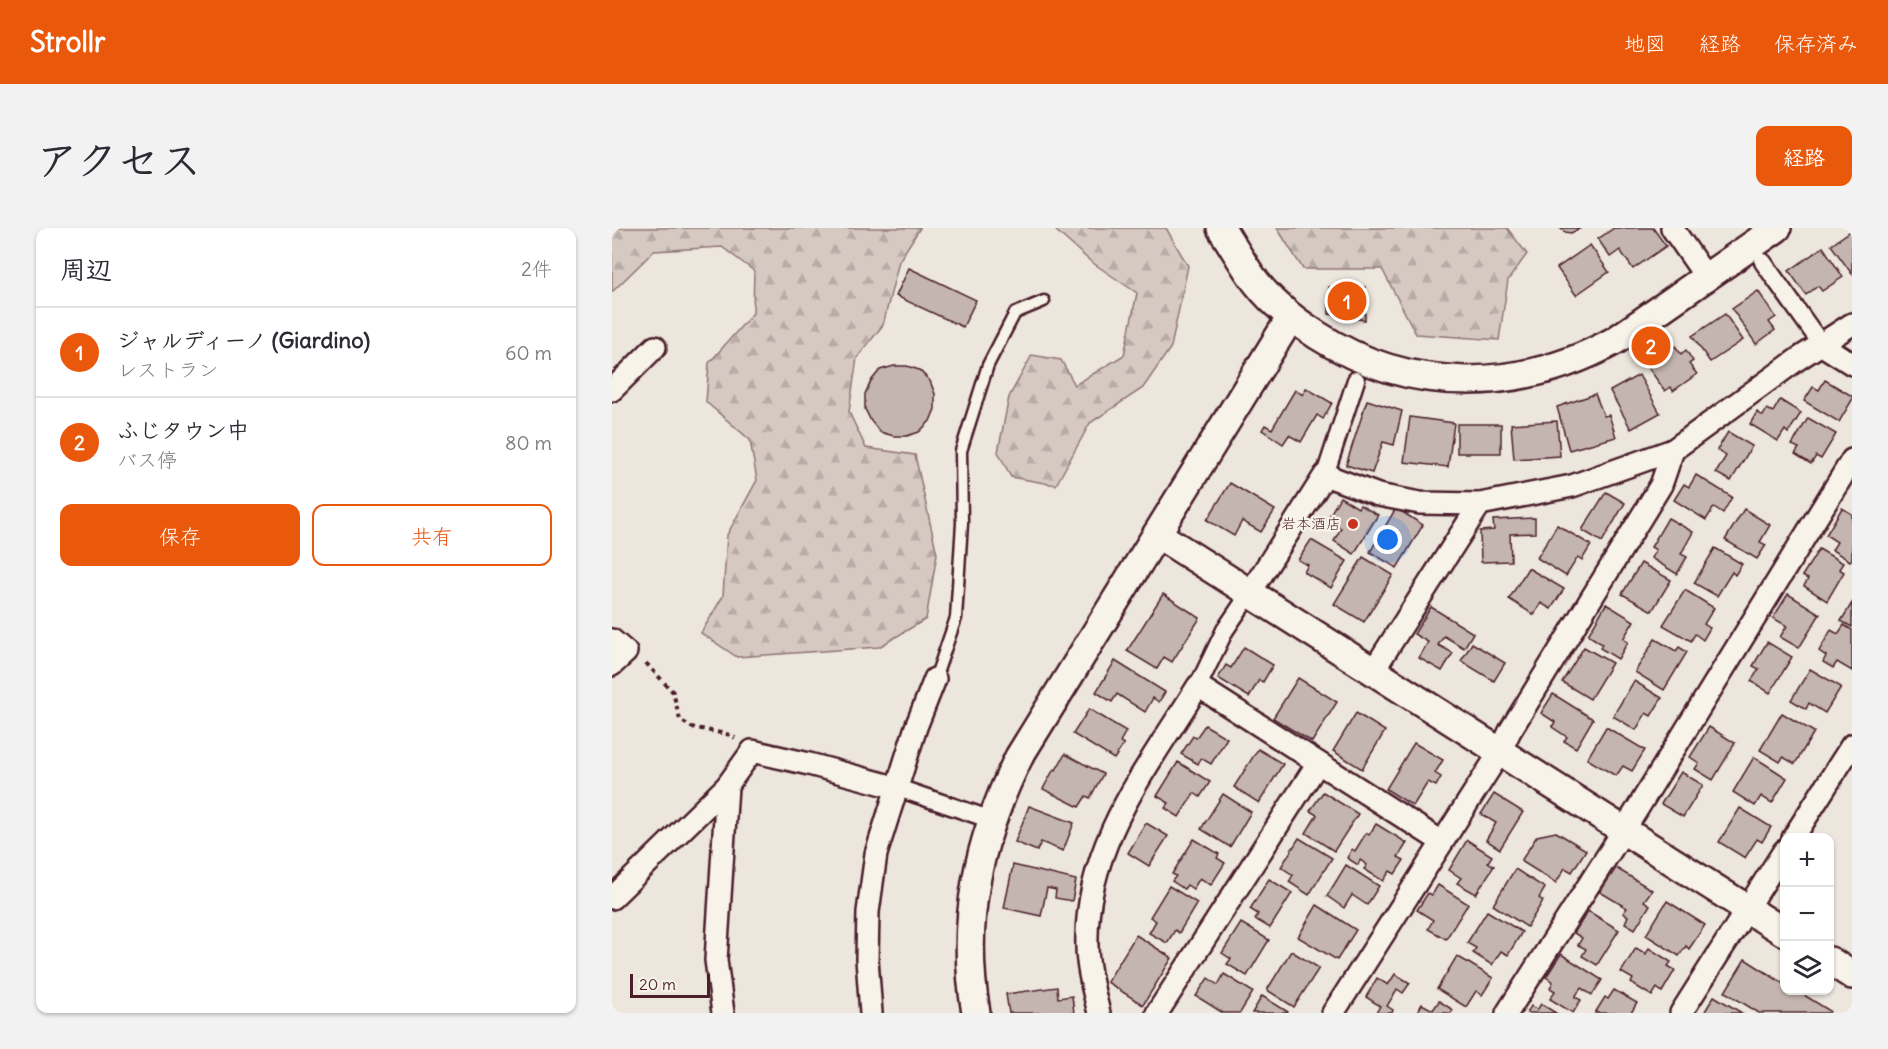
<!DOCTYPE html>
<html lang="ja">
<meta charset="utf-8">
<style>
body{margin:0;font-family:Delius,"Klee One",sans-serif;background:#f2f2f3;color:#2b2b33}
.controls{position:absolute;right:18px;bottom:18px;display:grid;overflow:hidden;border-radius:12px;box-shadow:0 2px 4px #0004}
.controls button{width:54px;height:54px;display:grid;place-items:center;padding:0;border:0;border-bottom:2px solid #e1e1e2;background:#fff;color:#2b2b33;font:30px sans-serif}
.scale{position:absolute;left:18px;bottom:15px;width:80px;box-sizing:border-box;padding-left:6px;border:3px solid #4a1f2b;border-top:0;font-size:16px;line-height:21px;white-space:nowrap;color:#4a1f2b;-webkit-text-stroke:4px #f7f3e8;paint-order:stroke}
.you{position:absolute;left:776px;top:312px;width:21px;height:21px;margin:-15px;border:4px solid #fff;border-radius:50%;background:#1a73e8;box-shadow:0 0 0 9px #1a73e833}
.badge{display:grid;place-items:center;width:39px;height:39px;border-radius:50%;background:#ea580c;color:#fff;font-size:20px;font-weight:700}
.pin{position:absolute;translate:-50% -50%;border:3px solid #fff;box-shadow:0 2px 6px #0006}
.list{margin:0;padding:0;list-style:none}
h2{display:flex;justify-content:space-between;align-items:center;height:78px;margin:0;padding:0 24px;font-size:26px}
h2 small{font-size:20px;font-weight:400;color:#7c7c81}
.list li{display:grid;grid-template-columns:39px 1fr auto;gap:18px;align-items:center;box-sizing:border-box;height:90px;padding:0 24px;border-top:2px solid #e1e1e2}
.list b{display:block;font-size:22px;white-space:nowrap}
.list p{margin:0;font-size:20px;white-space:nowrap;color:#7c7c81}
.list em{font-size:20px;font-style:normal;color:#7c7c81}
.actions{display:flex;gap:12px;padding:18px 24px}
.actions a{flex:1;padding:14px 0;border:2px solid #ea580c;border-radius:12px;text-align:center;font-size:21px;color:#ea580c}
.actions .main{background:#ea580c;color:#fff}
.icon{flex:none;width:33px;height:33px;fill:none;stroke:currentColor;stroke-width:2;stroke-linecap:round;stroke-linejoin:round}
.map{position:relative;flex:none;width:1240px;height:785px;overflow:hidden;border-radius:12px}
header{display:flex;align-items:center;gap:36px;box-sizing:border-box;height:84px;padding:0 30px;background:#ea580c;color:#fff}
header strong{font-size:28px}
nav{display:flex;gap:33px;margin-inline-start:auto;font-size:21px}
.intro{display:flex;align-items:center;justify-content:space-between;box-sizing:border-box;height:144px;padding:0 36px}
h1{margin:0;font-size:42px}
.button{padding:15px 27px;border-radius:12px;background:#ea580c;color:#fff;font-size:21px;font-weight:700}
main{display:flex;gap:36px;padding:0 36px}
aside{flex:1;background:#fff;border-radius:12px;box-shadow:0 2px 4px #0004}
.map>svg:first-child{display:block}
.forest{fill:url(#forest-firs);stroke:#907476;stroke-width:1.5}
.building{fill:#c4b5b0;stroke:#4a1f2b;stroke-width:1.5}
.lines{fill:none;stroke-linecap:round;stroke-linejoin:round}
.service-casing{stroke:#4a1f2b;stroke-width:15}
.pedestrian-casing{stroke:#4a1f2b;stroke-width:21}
.minor-casing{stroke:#4a1f2b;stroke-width:26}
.tertiary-casing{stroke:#4a1f2b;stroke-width:32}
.path{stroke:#4a1f2b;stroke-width:4;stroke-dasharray:4.5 4.5;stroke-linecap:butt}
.service{stroke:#f7f3e8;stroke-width:10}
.pedestrian{stroke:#f7f3e8;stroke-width:16}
.minor{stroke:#f7f3e8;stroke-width:21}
.tertiary{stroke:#f7f3e8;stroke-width:27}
.poi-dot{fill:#c8321e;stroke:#f7f3e8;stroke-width:2}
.labels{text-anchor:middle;stroke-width:4.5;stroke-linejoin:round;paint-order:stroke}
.poi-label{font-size:15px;fill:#4a1f2b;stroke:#f7f3e8;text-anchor:end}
</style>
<header>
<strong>Strollr</strong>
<nav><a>地図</a><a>経路</a><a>保存済み</a></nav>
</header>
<div class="intro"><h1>アクセス</h1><a class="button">経路</a></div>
<main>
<aside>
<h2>周辺<small>2件</small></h2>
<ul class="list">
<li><span class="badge">1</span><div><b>ジャルディーノ (Giardino)</b><p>レストラン</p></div><em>60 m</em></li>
<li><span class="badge">2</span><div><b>ふじタウン中</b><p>バス停</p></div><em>80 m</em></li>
</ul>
<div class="actions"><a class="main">保存</a><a>共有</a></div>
</aside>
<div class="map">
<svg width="1240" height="785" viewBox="0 0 1240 785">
<defs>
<pattern id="forest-firs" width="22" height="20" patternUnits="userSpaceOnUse" patternTransform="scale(1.5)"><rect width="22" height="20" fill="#d5c9c2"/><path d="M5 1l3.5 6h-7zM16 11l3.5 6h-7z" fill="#b8aca7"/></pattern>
</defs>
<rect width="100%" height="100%" fill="#ece6dd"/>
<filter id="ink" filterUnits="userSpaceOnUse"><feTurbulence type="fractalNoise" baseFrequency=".0167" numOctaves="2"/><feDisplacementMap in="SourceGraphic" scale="12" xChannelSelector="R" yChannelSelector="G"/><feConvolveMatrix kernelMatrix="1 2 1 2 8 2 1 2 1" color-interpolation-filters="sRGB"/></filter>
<g filter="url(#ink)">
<g class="forest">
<polygon points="0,0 308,0 287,33 271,97 245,130 237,184 254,220 303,227 325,326 314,391 267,419 125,429 89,405 111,368 115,307 145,252 138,212 94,174 97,135 141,85 142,43 110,19 42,23 0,64"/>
<polygon points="441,0 554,0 576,38 559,119 531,160 478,195 444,257 399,249 386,224 397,169 420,127 449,132 463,157 512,127 525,65 478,33"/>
<polygon points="665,0 895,0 915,26 896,52 887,112 804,106 770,41 691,41"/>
</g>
<g class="building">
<polygon points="948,0 969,0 959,5 953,4"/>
<polygon points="1002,0 1041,0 1054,18 1021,41 1008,22 998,29 986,11"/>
<polygon points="1240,2 1240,46 1219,17"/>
<polygon points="978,17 997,44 964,67 945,40"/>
<polygon points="1211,19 1231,49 1210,63 1206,58 1194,67 1177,43"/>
<polygon points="297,40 364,72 351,99 284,68"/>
<polygon points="717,59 753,59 753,92 717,86"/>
<polygon points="1146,63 1164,89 1157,94 1163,102 1144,116 1120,81"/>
<polygon points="1113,86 1131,112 1098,134 1080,108"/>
<polygon points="1063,118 1069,126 1074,122 1081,133 1077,136 1085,146 1061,163 1059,159 1053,163 1035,138"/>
<polygon points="282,138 295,138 307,142 318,153 323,166 323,181 318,193 307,204 295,208 282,208 268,204 259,193 253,181 253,166 259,153 268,142"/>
<polygon points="1027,147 1048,185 1019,201 998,163"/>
<polygon points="1213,152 1240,168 1240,172 1227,194 1192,173 1201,159 1207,162"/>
<polygon points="694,160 720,175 711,191 705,187 689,214 677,207 671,216 650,202 653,197 660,201 683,162 691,167"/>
<polygon points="983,166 992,188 997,187 1004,209 957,222 945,179"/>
<polygon points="755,172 790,183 782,217 771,214 760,245 734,237"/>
<polygon points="1168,172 1189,185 1176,205 1173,202 1166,213 1138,196 1145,184 1151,188 1155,181 1161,184"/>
<polygon points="798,189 842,195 836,239 792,234"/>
<polygon points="1196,190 1224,206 1209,231 1204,228 1199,236 1183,226 1187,220 1180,217"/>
<polygon points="945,193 948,228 902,231 899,196"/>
<rect x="845" y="196" width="44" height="29"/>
<polygon points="1116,204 1140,218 1119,253 1104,245 1114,228 1105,222"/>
<polygon points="1084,247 1120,269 1111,285 1102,279 1094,292 1062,272 1072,256 1077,259"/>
<polygon points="618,255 663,282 649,304 630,293 622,308 595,292"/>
<polygon points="994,264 1013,275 990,314 970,302"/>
<polygon points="728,269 746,280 748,277 766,287 742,326 722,313 729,300 715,292"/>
<polygon points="784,280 811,297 785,340 758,324"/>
<polygon points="1230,280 1240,286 1240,331 1238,333 1220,322 1225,314 1214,307"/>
<polygon points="1132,281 1158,297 1148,314 1154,317 1145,331 1113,312"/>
<polygon points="923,290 923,305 898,306 899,333 869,334 868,303 882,302 881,292"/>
<polygon points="1056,290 1081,304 1069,326 1075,329 1065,346 1039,330 1044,322 1039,319"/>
<polygon points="945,297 979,317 970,332 966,329 954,348 925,330"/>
<polygon points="699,312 735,333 719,360 692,344 696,337 686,332"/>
<polygon points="1103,320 1130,336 1123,347 1120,344 1105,368 1082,355"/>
<polygon points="1207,321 1231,335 1227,341 1232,344 1215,373 1192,358 1196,351 1190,348"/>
<polygon points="751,329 781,347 752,394 722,376"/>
<polygon points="1029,335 1059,352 1040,383 1010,366"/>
<polygon points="916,340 952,361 939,381 929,375 922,387 897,371"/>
<polygon points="1073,362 1102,380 1092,396 1098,400 1091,412 1083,406 1079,413 1051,397"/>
<polygon points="551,366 588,390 560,434 552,429 545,441 515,423"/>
<polygon points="1176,366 1208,386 1187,420 1168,409 1175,398 1161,390"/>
<polygon points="1240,375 1240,399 1229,393"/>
<polygon points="994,376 1022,393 1011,411 1016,414 1006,431 988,420 990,416 976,407"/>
<polygon points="819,379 861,405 852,420 832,408 826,417 841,425 830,443 807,430 816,414 802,406"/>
<polygon points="1232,397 1240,402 1240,443 1225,434 1221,440 1211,434 1214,428 1207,423 1219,402 1226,406"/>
<polygon points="1043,411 1064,423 1067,419 1075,424 1052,462 1023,444"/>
<polygon points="1155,414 1180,429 1158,465 1139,453 1147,441 1141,438"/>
<polygon points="860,415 893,435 882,453 849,433"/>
<polygon points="632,419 661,437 651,454 647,452 637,469 606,450 614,437 619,440"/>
<polygon points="972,419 1000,435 978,471 950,454"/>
<polygon points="503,433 553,464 547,474 541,470 533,484 505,466 500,474 484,464"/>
<polygon points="1198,441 1229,459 1213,485 1197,475 1194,481 1179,472"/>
<polygon points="686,450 725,474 700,514 661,490"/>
<polygon points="1022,453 1050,470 1039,488 1034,485 1024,502 1001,488"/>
<polygon points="941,466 981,491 964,520 952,513 955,509 940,499 943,494 929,485"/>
<polygon points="477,481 514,503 508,514 512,516 502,531 461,506"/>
<polygon points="744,485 773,503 750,541 721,523"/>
<polygon points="1170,485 1202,504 1183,536 1171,529 1168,534 1148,522"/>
<polygon points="593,497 615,510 599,536 589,530 586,536 569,526 581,508 584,510"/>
<polygon points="994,499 1033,522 1020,543 1011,538 1004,548 975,531"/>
<polygon points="1097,499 1123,515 1101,552 1083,541 1087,535 1078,529"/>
<polygon points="802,515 831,532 823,545 829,549 824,558 816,554 801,578 774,561"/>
<polygon points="646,521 671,536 647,575 622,559"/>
<polygon points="453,526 491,546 478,570 474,568 467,579 431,561 442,541 444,542"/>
<polygon points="1142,529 1175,550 1160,575 1149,568 1143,578 1121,564"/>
<polygon points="566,534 598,554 588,569 582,565 567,589 553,580 557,575 545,568"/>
<polygon points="1069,544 1091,557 1071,589 1049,576"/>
<polygon points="711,564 746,586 722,623 694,605 705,587 698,583"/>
<polygon points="611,566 639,584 618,619 589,601"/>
<polygon points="882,566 911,584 888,621 874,612 884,595 869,586"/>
<polygon points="417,578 462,595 451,623 429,614 425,623 403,614"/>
<polygon points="1128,580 1159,599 1150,614 1145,611 1133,630 1107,614"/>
<polygon points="534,595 556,608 537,638 516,625"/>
<polygon points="764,596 795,615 786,629 792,632 783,646 778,643 771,653 752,641 755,637 748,632 746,637 735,630 740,621 743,623 754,605 757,607"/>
<polygon points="944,604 974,622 960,644 953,640 944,655 909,633 925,608"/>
<polygon points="687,610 720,630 697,667 677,654 681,647 669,639"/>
<polygon points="582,611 607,626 605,630 613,635 599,657 588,650 581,661 575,657 572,661 560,653 564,648 560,646"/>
<polygon points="855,612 880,628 876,634 882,638 864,666 845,655 849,650 837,642"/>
<polygon points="401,637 464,652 460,673 443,670 444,662 435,660 429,688 392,680"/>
<polygon points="734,637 767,658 755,677 740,667 732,680 715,668"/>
<polygon points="1004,640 1040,662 1032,673 1038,677 1023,701 1013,695 1016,688 1011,685 1015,680 988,664"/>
<polygon points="903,641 933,660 927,670 931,673 915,699 881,677"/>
<polygon points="657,651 680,665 658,700 643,691 646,686 638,681"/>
<polygon points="826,657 856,676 834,711 816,701 821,692 805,682 816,665 820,667"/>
<polygon points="557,658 585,675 567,705 563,702 555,715 537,705 544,693 538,689"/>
<polygon points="1055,673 1093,697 1077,721 1074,718 1067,728 1034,707"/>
<polygon points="705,677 744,702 725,732 686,709"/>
<polygon points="875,683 910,704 896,727 889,723 880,737 861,725 864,720 855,715"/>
<polygon points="976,683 1007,702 985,737 970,728 974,721 966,717 970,710 962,705"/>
<polygon points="629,695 657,712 635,748 615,736 619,731 610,725"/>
<polygon points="524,707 560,730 531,777 495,754"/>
<polygon points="1024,720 1034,726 1037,720 1059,734 1056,738 1063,742 1050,764 1045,760 1040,768 1019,755 1021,751 1009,744"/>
<polygon points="679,723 707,740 682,779 655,762"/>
<polygon points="949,726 990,752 980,767 969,760 963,769 969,772 961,785 938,771 943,763 938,760 941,754 934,749"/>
<polygon points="845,728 881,750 870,767 864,763 854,779 825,761"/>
<polygon points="1133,731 1172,756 1172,762 1184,762 1218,783 1217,785 1147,785 1113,764"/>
<polygon points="612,746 641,764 628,785 611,785 584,768 596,750 606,757"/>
<polygon points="783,746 798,755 791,765 785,761 775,778 781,782 780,785 764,785 768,778 754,769 765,750 776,757"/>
<polygon points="445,759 446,770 460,768 462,785 397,785 394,766"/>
<polygon points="1002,762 1025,775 1019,785 983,785 993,769 996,771"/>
<polygon points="650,768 676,784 675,785 640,785"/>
<polygon points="1102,768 1130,785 1092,785"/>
<polygon points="827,773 841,782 839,785 805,785 810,776 821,782"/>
<polygon points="929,776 944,785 915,785 919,778 925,782"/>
</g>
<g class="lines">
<defs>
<polyline id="service" points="323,451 344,390 350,295 349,223 376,137 403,85 432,73"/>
<g id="pedestrian">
<polyline points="1151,34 1210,117"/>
<polyline points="713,247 744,152"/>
<polyline points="586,458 613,402 638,365"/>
<polyline points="286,560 380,592"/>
</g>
<g id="minor">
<polyline points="1060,0 1094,49"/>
<polyline points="1210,117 1240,136"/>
<polyline points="0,162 43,119"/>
<polyline points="638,365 713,247 766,267 808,275 868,276 960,258 1061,222 1186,131 1240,96"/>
<polyline points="0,412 14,424 0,437"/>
<polyline points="761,443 868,276"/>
<polyline points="1181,610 1240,517"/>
<polyline points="0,670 115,558 140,523 197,536 286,560"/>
<polyline points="111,785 104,732 115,558"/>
<polyline points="259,785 255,731 256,684 264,626 304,499 323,451"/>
<path d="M487 785C482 764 475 740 475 718 472 618 536 539 586 458L830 614"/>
<polyline points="545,785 706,535"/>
<polyline points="721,785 888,524 898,503 1049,257 1061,222"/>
<polyline points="895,785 1024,583 1240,232"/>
<polyline points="1069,785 1172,623"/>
</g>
<g id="tertiary">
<path d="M609 0C621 18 631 37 644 54 660 75 683 93 705 107 798 167 909 165 1004 112L1165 0"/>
<polyline points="545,306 1172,704"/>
<polyline points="1218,733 1240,747"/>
<path d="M364 785C348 692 366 612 407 529L679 89"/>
</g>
</defs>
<use href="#service" class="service-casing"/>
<use href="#pedestrian" class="pedestrian-casing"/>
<use href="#minor" class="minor-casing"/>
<use href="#tertiary" class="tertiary-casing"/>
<polyline class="path" points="34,435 61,464 68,492 79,499 119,507 123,510"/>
<use href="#service" class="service"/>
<use href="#pedestrian" class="pedestrian"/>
<use href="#minor" class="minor"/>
<use href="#tertiary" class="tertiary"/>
</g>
</g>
<circle class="poi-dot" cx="741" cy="296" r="6"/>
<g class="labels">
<g class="poi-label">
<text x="729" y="301">岩本酒店</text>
</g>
</g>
</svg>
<div class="controls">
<button>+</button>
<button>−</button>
<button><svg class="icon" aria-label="layers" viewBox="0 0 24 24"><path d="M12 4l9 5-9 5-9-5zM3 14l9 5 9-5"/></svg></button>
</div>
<div class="scale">20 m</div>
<div class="you"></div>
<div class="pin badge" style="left:735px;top:73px">1</div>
<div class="pin badge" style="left:1039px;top:118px">2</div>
</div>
</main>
